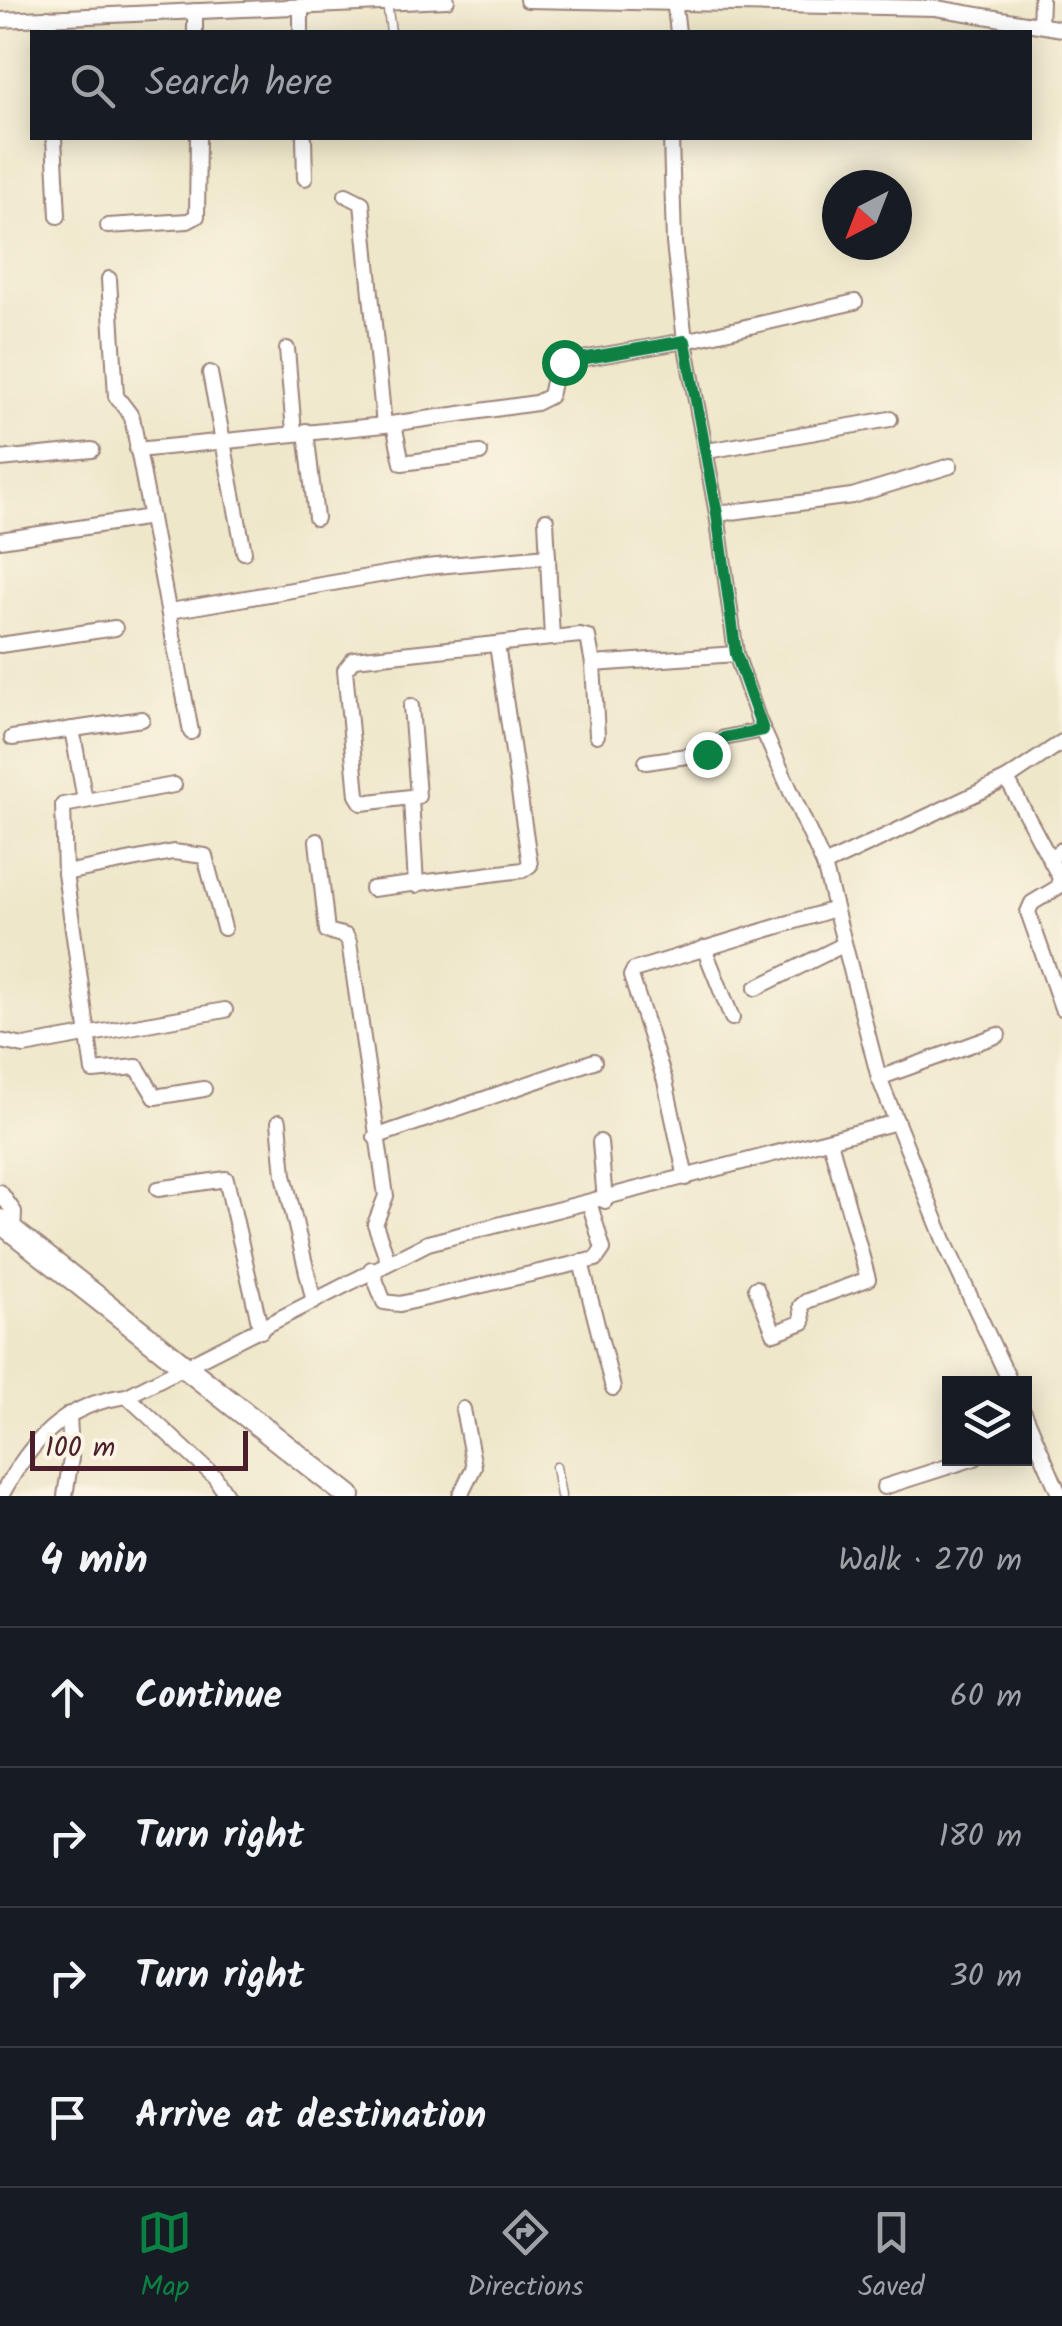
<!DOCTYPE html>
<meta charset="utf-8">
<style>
body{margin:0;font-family:Kalam,sans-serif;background:#20242c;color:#f1f3f6}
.controls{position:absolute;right:30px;bottom:30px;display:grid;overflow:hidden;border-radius:0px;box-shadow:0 5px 25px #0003}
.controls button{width:90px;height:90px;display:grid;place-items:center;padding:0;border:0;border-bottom:2px solid #363941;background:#171b24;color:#f1f3f6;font:50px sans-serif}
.compass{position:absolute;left:822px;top:170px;width:90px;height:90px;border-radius:50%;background:#171b24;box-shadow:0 5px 25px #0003;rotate:222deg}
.scale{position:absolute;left:30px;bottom:25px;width:218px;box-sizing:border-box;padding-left:10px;border:5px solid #4a1f2b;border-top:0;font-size:28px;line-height:35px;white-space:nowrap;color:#4a1f2b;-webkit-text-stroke:8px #fcf5e5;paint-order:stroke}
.stop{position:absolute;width:30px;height:30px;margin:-22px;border:8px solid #0b8043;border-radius:50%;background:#fff}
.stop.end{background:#0b8043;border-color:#fff;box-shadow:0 2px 10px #0008}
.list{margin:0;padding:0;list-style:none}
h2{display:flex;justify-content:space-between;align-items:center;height:130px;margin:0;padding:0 40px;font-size:42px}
h2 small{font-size:32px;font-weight:400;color:#9ea1a6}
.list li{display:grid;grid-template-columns:65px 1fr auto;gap:30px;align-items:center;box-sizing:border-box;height:140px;padding:0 40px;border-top:2px solid #363941}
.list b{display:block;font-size:38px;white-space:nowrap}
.list em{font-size:32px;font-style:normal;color:#9ea1a6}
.icon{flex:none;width:55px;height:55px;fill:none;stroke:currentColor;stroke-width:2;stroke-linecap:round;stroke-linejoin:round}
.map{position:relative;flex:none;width:1062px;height:1496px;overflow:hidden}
.search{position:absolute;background:#171b24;box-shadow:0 5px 25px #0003;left:30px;right:30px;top:30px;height:110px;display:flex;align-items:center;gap:25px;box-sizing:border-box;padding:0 35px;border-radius:0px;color:#9ea1a6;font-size:38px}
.sheet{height:690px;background:#171b24}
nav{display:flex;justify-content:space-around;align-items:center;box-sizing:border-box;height:140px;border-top:2px solid #363941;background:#171b24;font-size:28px;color:#9ea1a6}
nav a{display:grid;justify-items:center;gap:5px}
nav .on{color:#0b8043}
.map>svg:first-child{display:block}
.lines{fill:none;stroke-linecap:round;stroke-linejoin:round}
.service-casing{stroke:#9c837a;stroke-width:11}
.minor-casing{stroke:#9c837a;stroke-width:18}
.trunk-casing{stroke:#9c837a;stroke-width:26}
.service{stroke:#fff;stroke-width:8}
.minor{stroke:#fff;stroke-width:14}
.trunk{stroke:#fff;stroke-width:22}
.route{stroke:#0b8043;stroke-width:12}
</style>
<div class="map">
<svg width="1062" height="1496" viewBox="0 0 1062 1496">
<rect width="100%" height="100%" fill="#fcf5e5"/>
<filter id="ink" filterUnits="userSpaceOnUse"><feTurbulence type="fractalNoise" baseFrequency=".01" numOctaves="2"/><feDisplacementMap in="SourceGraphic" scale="20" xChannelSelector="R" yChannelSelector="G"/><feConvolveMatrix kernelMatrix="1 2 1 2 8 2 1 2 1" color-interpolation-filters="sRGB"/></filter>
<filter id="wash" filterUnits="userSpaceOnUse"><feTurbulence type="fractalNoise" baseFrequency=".0048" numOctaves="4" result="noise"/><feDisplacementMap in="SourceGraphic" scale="40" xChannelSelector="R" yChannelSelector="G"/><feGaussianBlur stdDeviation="2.25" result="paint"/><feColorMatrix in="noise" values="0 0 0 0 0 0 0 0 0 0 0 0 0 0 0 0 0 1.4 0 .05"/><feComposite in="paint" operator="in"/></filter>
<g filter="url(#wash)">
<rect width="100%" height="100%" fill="#eee7ca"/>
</g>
<g filter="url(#ink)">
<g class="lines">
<defs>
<g id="service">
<polyline points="387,3 391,32"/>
<polyline points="556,1467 561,1496"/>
</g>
<g id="minor">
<polyline points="527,0 936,8 1062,29"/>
<polyline points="674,0 678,32"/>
<polyline points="301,7 301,32"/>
<polyline points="195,11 195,32"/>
<polyline points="48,17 49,32"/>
<polyline points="0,20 447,0"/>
<polyline points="1040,25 1041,0"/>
<polyline points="54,138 58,216"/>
<polyline points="304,138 305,178"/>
<polyline points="671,138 674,243 685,341 717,514 736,654 759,721 824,865 879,1078 946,1245 1011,1384"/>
<polyline points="346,195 362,203 384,425"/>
<polyline points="108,226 188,221 197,216 198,138"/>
<polyline points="109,279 116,396 132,417 191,732"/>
<polyline points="287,349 294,432"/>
<polyline points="210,373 244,552"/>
<polyline points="394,424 402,463 480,453"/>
<polyline points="306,431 316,518"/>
<polyline points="137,450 384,425 536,403 550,396 556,368 564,362 685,341 855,302"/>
<polyline points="707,451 890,419"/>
<polyline points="0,459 92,450"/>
<polyline points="717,514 852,496 950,466"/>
<polyline points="546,520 552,638"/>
<polyline points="0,540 151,517"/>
<polyline points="170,611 426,567 548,556"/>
<polyline points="0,645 115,628"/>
<polyline points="593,664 597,735"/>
<polyline points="411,706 418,796 362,803 357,795 345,670 354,659 580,635 588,637 593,664 736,654"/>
<polyline points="72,729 85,800"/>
<polyline points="12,738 142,719"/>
<polyline points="646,762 707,753 724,738 763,730"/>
<polyline points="1007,779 1060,878 1057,888 1032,903 1028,912 1062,1008"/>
<polyline points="174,785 63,805 65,873 93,1071 137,1067 155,1097 204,1089"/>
<polyline points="411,799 416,885"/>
<polyline points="317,841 327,931 346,936 349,942 386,1196 375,1224 388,1261"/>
<polyline points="1049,858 1062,850"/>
<polyline points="824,865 1007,779 1062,742"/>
<polyline points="65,873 173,852 205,856 224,928"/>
<polyline points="372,889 523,870 530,865 497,645"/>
<polyline points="704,948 732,1018"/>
<polyline points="756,988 843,945"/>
<polyline points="0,1041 24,1046 225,1010"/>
<polyline points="879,1078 998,1035"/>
<polyline points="279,1122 284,1175 314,1302"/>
<polyline points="375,1137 594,1061"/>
<polyline points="600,1142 605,1201"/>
<polyline points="686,1178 665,1081 631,976 634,970 835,909"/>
<polyline points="158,1189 226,1179 261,1331"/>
<polyline points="0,1192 14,1212 13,1232"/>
<polyline points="581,1262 613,1388"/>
<polyline points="371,1269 384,1302 400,1304 596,1259 603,1249 590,1205"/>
<polyline points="756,1288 774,1333 803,1322 801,1306 807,1301 868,1279 830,1141"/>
<polyline points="127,1396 215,1477 227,1496"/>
<polyline points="1024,1412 1060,1496"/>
<polyline points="884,1487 975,1458"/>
<path d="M1 1496C30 1442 63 1404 127 1396L428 1243 897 1122"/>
<polyline points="65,1496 71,1458 69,1414"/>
<polyline points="460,1496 474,1467 463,1409"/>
</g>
<polyline id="trunk" points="0,1221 349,1496"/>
</defs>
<use href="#service" class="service-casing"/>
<use href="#minor" class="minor-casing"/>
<use href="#trunk" class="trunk-casing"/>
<use href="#service" class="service"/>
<use href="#minor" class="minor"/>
<use href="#trunk" class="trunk"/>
</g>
</g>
<g class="lines" filter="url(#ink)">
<polyline class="route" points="564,362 685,341 717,514 736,654 763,730 724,738 707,754"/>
</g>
</svg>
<div class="controls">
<button><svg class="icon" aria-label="layers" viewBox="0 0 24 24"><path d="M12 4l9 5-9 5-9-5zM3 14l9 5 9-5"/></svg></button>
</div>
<svg class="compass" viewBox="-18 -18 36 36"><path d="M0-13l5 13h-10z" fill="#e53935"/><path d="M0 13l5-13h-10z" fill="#9ea1a6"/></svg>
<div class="scale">100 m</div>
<div class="stop" style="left:564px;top:362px"></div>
<div class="stop end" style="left:707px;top:754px"></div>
<div class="search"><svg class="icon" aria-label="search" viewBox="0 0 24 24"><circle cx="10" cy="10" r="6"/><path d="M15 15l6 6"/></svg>Search here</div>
</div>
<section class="sheet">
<h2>4 min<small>Walk · 270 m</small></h2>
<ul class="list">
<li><svg class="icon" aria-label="ahead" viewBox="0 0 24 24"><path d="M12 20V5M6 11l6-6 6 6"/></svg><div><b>Continue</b></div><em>60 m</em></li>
<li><svg class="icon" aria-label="right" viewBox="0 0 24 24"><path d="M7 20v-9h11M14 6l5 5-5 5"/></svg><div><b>Turn right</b></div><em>180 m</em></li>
<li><svg class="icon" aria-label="right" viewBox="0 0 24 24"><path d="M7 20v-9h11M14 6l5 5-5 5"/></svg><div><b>Turn right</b></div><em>30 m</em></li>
<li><svg class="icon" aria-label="arrive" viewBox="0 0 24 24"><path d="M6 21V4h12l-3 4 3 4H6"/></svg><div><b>Arrive at destination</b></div></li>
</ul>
</section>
<nav>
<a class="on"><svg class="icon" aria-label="map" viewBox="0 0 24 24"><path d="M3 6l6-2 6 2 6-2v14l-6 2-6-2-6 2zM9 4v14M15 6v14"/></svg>Map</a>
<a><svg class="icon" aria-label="directions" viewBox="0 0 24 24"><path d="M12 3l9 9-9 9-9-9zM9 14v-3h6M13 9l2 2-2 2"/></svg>Directions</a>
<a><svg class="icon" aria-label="saved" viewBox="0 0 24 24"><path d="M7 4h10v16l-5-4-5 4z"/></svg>Saved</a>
</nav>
